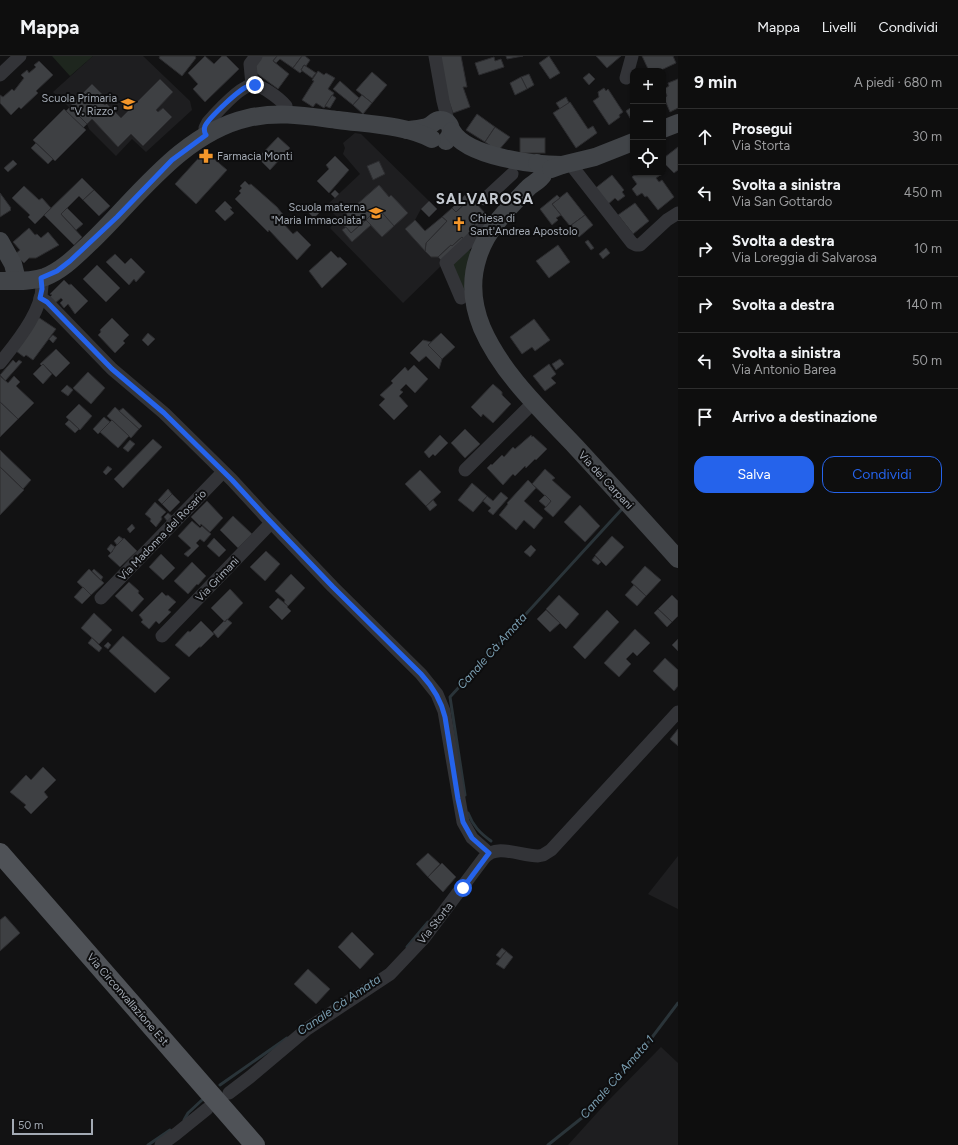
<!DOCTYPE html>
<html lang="it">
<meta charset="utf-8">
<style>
body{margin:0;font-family:Figtree,sans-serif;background:#1c1c1c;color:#f1f3f6}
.controls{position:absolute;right:12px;top:12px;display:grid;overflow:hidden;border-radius:8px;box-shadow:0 1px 3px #0004}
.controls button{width:36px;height:36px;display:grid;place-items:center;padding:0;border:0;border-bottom:1px solid #2e2e2e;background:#0e0e0e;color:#f1f3f6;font:20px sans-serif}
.scale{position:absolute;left:12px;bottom:10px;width:81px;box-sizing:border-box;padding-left:4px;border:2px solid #a3aab4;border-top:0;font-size:11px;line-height:14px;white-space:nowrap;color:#a3aab4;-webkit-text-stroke:3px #0d0d0e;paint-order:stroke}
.stop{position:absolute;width:12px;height:12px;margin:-9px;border:3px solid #2563eb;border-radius:50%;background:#fff}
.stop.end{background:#2563eb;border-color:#fff;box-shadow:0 1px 4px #0008}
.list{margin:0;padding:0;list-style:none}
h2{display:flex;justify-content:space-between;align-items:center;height:52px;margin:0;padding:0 16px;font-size:17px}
h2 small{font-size:13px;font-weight:400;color:#9b9c9e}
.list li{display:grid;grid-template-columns:26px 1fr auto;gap:12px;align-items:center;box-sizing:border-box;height:56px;padding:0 16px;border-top:1px solid #2e2e2e}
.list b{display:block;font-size:15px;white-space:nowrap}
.list p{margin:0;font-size:13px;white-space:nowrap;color:#9b9c9e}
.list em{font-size:13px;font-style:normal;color:#9b9c9e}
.actions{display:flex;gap:8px;padding:12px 16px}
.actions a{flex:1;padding:9px 0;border:1px solid #2563eb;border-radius:12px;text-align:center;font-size:14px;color:#2563eb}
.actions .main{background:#2563eb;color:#fff}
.icon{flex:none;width:22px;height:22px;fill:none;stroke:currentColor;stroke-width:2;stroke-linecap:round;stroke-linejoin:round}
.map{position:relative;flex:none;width:678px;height:1089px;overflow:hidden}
header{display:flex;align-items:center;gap:24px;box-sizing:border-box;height:56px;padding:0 20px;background:#0e0e0e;border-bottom:1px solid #2e2e2e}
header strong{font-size:19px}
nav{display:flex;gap:22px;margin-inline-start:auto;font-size:14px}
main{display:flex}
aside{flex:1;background:#0e0e0e}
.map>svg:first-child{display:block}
.built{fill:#1e1e20}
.green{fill:#1e261e}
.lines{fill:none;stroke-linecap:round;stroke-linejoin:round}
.stream{stroke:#2a3439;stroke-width:3}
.building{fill:#3e4043;stroke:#2c2c2f}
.street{stroke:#333438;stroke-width:13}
.secondary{stroke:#414448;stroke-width:18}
.primary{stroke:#4f5257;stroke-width:20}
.route{stroke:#2563eb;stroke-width:5}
.labels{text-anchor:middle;stroke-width:4;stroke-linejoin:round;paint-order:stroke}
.poi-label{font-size:11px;fill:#a3aab4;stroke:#0d0d0e;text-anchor:end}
.street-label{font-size:11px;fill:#a3aab4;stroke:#0d0d0e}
.water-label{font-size:12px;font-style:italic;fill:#799db0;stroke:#0d0d0e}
.district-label{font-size:15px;font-weight:bold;letter-spacing:1px;fill:#c4c9d0;stroke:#0d0d0e}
</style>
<header>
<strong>Mappa</strong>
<nav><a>Mappa</a><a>Livelli</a><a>Condividi</a></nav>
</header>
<main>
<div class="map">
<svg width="678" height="1089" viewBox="0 0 678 1089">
<rect width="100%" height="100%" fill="#121213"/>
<g class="built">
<polygon points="93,0 143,0 190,45 192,54 146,96 132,83 116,100 89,73 87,68 53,36"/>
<polygon points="355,77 361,78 429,145 421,153 415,164 405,173 431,201 438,201 444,207 403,247 330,172 338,162 326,150 360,118 343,98 345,92 343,87"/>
<polygon points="678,800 678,853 648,838"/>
<polygon points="661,991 678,1007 678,1089 568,1089 607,1046"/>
</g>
<g class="green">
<polygon points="52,0 93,0 70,20"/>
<polygon points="466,191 473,197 465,234 463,233 450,206"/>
</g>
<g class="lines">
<g class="stream">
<polyline points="465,739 450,641 622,453"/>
<path d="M468 757C473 770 480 777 491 785"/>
<polyline points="407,891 428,866"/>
<polyline points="220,1029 287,982"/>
<polyline points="184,1064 188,1057 202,1044"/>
<polyline points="148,1089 170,1074"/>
<polyline points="548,1089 583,1061 647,988 678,947"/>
</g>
</g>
<g class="building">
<polygon points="160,0 195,0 196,2 182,20 159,2"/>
<polygon points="205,0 214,8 222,0 226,0 239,13 205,46 193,33 198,28 188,17"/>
<polygon points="261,0 277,0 273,5 289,18 278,33 252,14"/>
<polygon points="277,0 302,0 293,12 280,3 276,7 273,5"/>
<polygon points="302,0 305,0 310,4 306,10 304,9 301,14 302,15 300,17 293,12"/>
<polygon points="439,0 461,0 467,31 463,31 470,51 453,57 446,37"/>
<polygon points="506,0 523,0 507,3"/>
<polygon points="549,0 560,17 550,23 539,7"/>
<polygon points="596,0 621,0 607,12"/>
<polygon points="642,0 673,0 676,7 659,15 649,15"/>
<polygon points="494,1 495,5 501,3 504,11 479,19 475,7"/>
<polygon points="39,5 53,19 36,35 38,37 21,53 19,51 11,59 0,47 0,39 3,41 12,33 14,35 24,22 21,19 27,14 29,17 36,11 34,9"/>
<polygon points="304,9 316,17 312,22 301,14"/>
<polygon points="318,15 324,19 326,17 335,22 328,33 334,37 324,52 316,47 313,51 302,44 314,25 312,24"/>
<polygon points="372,16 387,29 372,47 356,34"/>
<polygon points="589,17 595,23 589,29 583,22"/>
<polygon points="529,18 534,29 527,33 521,21"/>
<polygon points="521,21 527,33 515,39 510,27"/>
<polygon points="160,23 173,36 156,54 158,56 163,52 172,61 143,90 131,78 118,91 92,63 87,68 69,51 92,28 104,40 100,45 105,49 106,47 121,62"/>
<polygon points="678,23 678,52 670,56 664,42 667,40 664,33 669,30 668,27"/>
<polygon points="340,25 359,42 353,49 333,33"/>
<polygon points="604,32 606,35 608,33 623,56 619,59 620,61 609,69 593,45 599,41 598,36"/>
<polygon points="332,39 336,42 330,52 325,50"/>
<polygon points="362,39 372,47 363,58 353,49"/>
<polygon points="566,41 569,47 560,53 556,47"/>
<polygon points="570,46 588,73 593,70 597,77 576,92 553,57"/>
<polygon points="633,50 633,67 626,55"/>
<polygon points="70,51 87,68 83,72 66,55"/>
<polygon points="64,53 86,74 55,105 33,84"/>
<polygon points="477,58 495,71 485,86 466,74"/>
<polygon points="495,71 510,81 498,95 485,86"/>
<polygon points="278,81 290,92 270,114 258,102"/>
<rect x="520" y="82" width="25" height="15"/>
<polygon points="36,87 53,103 48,108 31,92"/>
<polygon points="678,91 678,114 674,117 665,108 665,101"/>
<polygon points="205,95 227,114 196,148 175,128"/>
<polygon points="335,100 349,114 329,137 317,125 329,113 326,109"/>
<polygon points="13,104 17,108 8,116 4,112"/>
<polygon points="379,105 385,118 373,124 367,110"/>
<polygon points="637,117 657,117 659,120 656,122 659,126 662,124 674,141 658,154 647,140 645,141 642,137 637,140 632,133 637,128 632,121"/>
<polygon points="612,119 624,134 622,136 625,140 618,145 615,142 606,150 593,134"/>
<polygon points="82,122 94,134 83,144 79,140 61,158 82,181 74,189 44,159"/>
<polygon points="245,125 249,129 251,128 277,151 284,160 280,164 293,178 297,175 311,189 297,204 269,174 268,176 235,143 241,137 239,135 242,132 240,130"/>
<polygon points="379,129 389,141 391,139 408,157 394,170 378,152 351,177 339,164"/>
<polygon points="379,129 389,141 391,139 408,157 382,181 366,164 351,177 339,164"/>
<polygon points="24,130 39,144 42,142 51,152 35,168 28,161 30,159 12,142"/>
<polygon points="94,134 110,150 99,160 83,144"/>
<polygon points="335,134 339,138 335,142 331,138"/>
<polygon points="567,136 585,159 570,170 552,148"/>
<polygon points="0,137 11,152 10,153 11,154 0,161"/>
<polygon points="465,139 469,143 456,156 452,152"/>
<polygon points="557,139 560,142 552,148 561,159 556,162 558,164 552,169 540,153"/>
<polygon points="471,142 486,158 471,172 476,177 466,186 462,181 452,190 451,189 438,201 431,201 425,195 426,187 447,165 442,161 452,152 456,156"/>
<polygon points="225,145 232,152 230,153 234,157 225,165 215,155"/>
<polygon points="429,145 437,153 429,161 421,153"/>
<polygon points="635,147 649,165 633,178 618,159"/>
<polygon points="316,151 321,155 314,162 309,157"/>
<polygon points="67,152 83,168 76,174 61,158"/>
<polygon points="378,152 394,170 382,181 366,164"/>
<polygon points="585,159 593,169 579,181 570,170"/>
<polygon points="442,161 447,165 426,187 425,195 405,173 415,164 425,175"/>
<polygon points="483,161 487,165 475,176 471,172"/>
<polygon points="366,164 371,169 352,186 342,174 346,171 351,177"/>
<polygon points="29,172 35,179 37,178 41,182 48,176 59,189 36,202 29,202 24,207 15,198 20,194 13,186"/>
<polygon points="462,181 466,186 444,207 438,201 451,189 452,190"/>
<polygon points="588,184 594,192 591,194 585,186"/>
<polygon points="558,189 570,206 549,222 536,205"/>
<polygon points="606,192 610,197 603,203 599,198"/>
<polygon points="331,195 338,202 340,201 347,208 322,232 309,215"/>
<polygon points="115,198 125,208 131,202 145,216 136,226 134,223 129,229 106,206"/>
<polygon points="97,209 120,232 106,246 83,223"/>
<polygon points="64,224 69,229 71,228 88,245 75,258 68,248 64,252 60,247 63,244 61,242 53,249 48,243 52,239 50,238"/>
<polygon points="38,261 56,273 33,304 26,299 24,301 16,295"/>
<polygon points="112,262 129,279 123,285 125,287 115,297 98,279 101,276 100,274"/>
<polygon points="534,263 550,284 535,295 532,291 522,298 510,281"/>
<polygon points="148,277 155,283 148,290 142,284"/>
<polygon points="441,277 455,291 442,303 428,289"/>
<polygon points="53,279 57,282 53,287 49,283"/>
<polygon points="423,284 431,286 428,289 442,303 439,313 426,300 419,306 410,297"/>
<polygon points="56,293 70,307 56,321 43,308 42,310 40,308"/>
<polygon points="560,303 564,308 556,314 552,308"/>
<polygon points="13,304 16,307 19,304 22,306 5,325 0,319"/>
<polygon points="43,308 52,318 43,328 33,318"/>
<polygon points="549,308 556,318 551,322 556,327 545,335 533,320"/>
<polygon points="414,309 428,323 415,337 406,328 400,334 403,336 399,340 408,350 394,364 379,349 385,343 380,339 393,327 391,325 405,311 408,315"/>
<polygon points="88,316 105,332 91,348 73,332"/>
<polygon points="0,320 8,327 14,320 20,326 16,330 34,347 18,363 0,346"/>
<polygon points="493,328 502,336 502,339 511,348 493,367 483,358 481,361 471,351"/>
<polygon points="67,329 73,334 68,340 61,335"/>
<polygon points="0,346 18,363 0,381"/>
<polygon points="79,348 92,360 80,374 66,361"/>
<polygon points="115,351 139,373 131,382 107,360"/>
<polygon points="123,352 142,370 139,373 119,355"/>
<polygon points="104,361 110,366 98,378 93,373"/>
<polygon points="69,364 79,373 75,377 65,368"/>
<polygon points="112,364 129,380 118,392 100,376"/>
<polygon points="465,373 480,388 465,402 451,387"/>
<polygon points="440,379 448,387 435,400 433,398 429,402 424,396"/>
<polygon points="531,379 532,381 533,380 547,393 536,404 535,403 526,412 525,410 515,420 513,418 503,429 487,412 491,408 492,409 502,399 504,401 513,391 515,393"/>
<polygon points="153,383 162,391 123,432 114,423"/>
<polygon points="130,384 135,388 128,396 123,392"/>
<polygon points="0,394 31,424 23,433 0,411"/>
<polygon points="108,410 112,413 106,419 103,416"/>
<polygon points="0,411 24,434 0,459"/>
<polygon points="545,413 555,422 552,424 571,441 553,461 544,453 551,445 532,428"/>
<polygon points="420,414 441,436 426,450 405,428"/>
<polygon points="528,424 536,432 524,445 543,462 534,473 524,464 516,474 499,459 508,448 507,447"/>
<polygon points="472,427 487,440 473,456 458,444"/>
<polygon points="168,433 172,438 162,448 158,444"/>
<polygon points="501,436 508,442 493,459 488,455 491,452 483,445 487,440 493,445"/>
<polygon points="172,438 180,446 170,456 162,448"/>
<polygon points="545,439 551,445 546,451 539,445"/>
<polygon points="433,444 437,449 430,455 426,450"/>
<polygon points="207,445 223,462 210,476 201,468 200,470 191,461"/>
<polygon points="155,446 166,456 161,461 162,463 156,471 150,465 151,463 145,458"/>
<polygon points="580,449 600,470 585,486 564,466"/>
<polygon points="168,457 173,461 168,466 164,461"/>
<polygon points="233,460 252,478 238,492 220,474"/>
<polygon points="192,465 200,472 202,470 211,478 204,486 200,483 196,487 199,490 188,501 184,498 191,492 178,480"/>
<polygon points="132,468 135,472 130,477 127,473"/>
<polygon points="119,480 123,483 117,489 114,485"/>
<polygon points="612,480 624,491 606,510 595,499"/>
<polygon points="124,482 137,495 120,511 108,500 113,495 112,494"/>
<polygon points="214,482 226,494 219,501 207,490"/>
<polygon points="111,488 115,491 111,497 107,493"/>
<polygon points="531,489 536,494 530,501 524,496"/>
<polygon points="266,495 280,508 265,525 250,511"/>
<polygon points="161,498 175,512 163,524 149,511"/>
<polygon points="595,500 601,506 598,509 592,504"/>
<polygon points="192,506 206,520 198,529 197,528 188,538 174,525"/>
<polygon points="645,510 661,524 646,540 631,526"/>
<polygon points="89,513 104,527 91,539 77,526"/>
<polygon points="94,513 103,521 101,524 92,515"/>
<polygon points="291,518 305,532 288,550 284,546 285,544 275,535"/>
<polygon points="129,526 139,535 138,537 144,543 132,556 115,540"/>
<polygon points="634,529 646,540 637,550 625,539"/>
<polygon points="83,531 91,539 82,548 74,541"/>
<polygon points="230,533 243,547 225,566 211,552"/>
<polygon points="162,536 166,540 168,539 176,546 168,554 171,556 159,568 156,565 149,573 141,566 143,564 139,559"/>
<polygon points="559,539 579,558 566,573 546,553"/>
<polygon points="672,539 678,545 678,560 672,566 658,553"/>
<polygon points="278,542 288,550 287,551 291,555 282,564 269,551"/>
<polygon points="658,553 672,566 667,571 654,557"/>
<polygon points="546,554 560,567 550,576 537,563"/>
<polygon points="607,554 619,566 585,603 573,591"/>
<polygon points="94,557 112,574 99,588 81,572"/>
<polygon points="227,563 232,567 218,582 213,576 224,565 225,566"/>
<polygon points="201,565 214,578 201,591 199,591 189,601 175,589 188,575 190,576"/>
<polygon points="635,573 650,587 637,600 633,596 626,603 631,608 619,621 604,607"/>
<polygon points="123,580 170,622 155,637 109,595"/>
<polygon points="92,582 102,592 99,596 88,587"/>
<polygon points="678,583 678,595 672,589"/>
<polygon points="108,586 111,589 108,593 104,590"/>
<polygon points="665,602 678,614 678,630 674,635 653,615"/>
<polygon points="678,673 678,690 670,683"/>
<polygon points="43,711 56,724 44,736 48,741 31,758 24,751 26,749 10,736 26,719 31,724"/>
<polygon points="428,797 440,808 428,821 416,808"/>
<polygon points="442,807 456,821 443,836 428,821"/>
<polygon points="5,860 20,877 0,895 0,864"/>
<polygon points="352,876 374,898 360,913 338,891"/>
<polygon points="502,892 506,895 500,902 496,899"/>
<polygon points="506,895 513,901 504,913 496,908"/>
<polygon points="308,913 330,933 316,948 294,928"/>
</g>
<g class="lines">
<g class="street">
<polyline points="435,0 443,45 449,69"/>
<polyline points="0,19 20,0"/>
<polyline points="626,22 632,0"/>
<polyline points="252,29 250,8 256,0"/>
<path d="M206 79 205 72 208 66C216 57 240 30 252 29 261 28 280 43 286 50L287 57"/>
<polyline points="572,106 575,114 632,187 636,189 640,189 667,164 678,157"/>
<polyline points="485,143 512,118"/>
<polyline points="40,242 47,246 112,313 164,357 232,424 266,461 333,531 421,618 437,638 444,655 463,766 472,782 489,797"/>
<polyline points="461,242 446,207 481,174"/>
<path d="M0 307C16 287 48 249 41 222"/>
<polyline points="465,414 534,346"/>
<polyline points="101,542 223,416"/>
<polyline points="162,580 271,467"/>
<path d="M229 1037 250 1021 307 973 390 918 424 882 484 802C497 787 520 800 538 800L543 799 551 794 678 656"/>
<polyline points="161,1089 176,1078 207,1053"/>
</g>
<g class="secondary">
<polyline points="663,73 678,67"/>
<path d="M407 74C414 73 423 73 429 70 433 68 435 64 440 64 452 64 454 78 446 85"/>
<path d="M452 75C467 101 535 109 562 109"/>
<path d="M537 107 542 111 543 119C540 124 534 127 529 131 509 152 487 172 478 201 470 225 473 250 482 272 502 318 542 355 576 391 610 428 644 465 678 503"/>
<polyline points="551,113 562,109 595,101 633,86"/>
<polyline points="0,185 13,208 17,224"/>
<path d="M0 225C14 225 31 226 45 221 63 214 77 199 91 186 137 142 182 77 248 62 279 55 306 60 338 64 367 68 406 69 432 83"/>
</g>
<polyline class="primary" points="0,797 255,1089"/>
</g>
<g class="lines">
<path class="route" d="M255 29C253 29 250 29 249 30 240 32 209 62 205 70 204 73 204 76 206 79L172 104 117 161 70 205 57 215 41 222 42 233 40 242 47 246 112 313 164 357 232 424 266 461 333 531 421 618C433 631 441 644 445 661L458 743 463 766 472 782 489 797 463 832"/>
</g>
<defs>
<symbol id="school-bare" viewBox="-9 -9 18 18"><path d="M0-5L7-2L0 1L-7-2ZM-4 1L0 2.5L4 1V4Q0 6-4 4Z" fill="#f3962a" stroke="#0d0d0e" stroke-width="2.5" paint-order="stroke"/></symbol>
<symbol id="pharmacy-bare" viewBox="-9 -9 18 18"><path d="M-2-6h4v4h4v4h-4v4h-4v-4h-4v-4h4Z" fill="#f3962a" stroke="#0d0d0e" stroke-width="2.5" paint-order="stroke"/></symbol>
<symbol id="church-bare" viewBox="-9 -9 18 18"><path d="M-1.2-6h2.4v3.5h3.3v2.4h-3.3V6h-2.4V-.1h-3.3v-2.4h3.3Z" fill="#f3962a" stroke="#0d0d0e" stroke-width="2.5" paint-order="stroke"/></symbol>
</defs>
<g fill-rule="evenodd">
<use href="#school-bare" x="118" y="38" width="20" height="20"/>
<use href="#pharmacy-bare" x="196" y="90" width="20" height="20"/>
<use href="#school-bare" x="366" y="147" width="20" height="20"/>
<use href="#church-bare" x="449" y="158" width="20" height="20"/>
</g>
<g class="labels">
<g class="poi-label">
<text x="117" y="46">Scuola Primaria<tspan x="117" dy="13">"V. Rizzo"</tspan></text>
<text x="217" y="104" text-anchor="start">Farmacia Monti</text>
<text x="365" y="155">Scuola materna<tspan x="365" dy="13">"Maria Immacolata"</tspan></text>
<text x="470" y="166" text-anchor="start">Chiesa di<tspan x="470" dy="13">Sant'Andrea Apostolo</tspan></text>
</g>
<g class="street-label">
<text transform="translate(606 424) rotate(47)" y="4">Via dei Carpani</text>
<text transform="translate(162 479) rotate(-46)" y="4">Via Madonna del Rosario</text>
<text transform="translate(217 523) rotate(-46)" y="4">Via Grimani</text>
<text transform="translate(435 867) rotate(-52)" y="4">Via Storta</text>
<text transform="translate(128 943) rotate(49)" y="4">Via Circonvallazione Est</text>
</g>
<g class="water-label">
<text transform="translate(492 595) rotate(-48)" y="4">Canale Cà Amata</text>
<text transform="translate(339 949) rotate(-34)" y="4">Canale Cà Amata</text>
<text transform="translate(617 1021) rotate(-49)" y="4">Canale Cà Amata 1</text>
</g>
<g class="district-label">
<text x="485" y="148">SALVAROSA</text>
</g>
</g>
</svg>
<div class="controls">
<button>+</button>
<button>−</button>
<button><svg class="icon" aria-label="locate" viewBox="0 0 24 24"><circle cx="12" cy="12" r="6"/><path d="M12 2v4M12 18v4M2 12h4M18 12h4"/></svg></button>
</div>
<div class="scale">50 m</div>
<div class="stop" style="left:463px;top:832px"></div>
<div class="stop end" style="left:255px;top:29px"></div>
</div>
<aside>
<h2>9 min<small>A piedi · 680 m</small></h2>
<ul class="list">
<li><svg class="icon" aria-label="ahead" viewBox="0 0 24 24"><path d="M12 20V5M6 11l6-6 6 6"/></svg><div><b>Prosegui</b><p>Via Storta</p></div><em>30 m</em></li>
<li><svg class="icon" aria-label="left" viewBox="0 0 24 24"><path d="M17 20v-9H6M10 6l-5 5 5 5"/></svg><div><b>Svolta a sinistra</b><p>Via San Gottardo</p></div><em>450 m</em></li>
<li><svg class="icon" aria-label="right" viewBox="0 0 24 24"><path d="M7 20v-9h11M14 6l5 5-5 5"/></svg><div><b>Svolta a destra</b><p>Via Loreggia di Salvarosa</p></div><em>10 m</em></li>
<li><svg class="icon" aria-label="right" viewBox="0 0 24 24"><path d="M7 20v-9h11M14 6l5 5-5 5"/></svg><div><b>Svolta a destra</b></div><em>140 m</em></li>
<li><svg class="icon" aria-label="left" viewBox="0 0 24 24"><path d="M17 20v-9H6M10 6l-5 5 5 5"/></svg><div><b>Svolta a sinistra</b><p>Via Antonio Barea</p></div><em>50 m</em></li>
<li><svg class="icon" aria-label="arrive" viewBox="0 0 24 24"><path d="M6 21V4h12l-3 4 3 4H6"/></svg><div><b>Arrivo a destinazione</b></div></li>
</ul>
<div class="actions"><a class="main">Salva</a><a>Condividi</a></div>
</aside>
</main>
